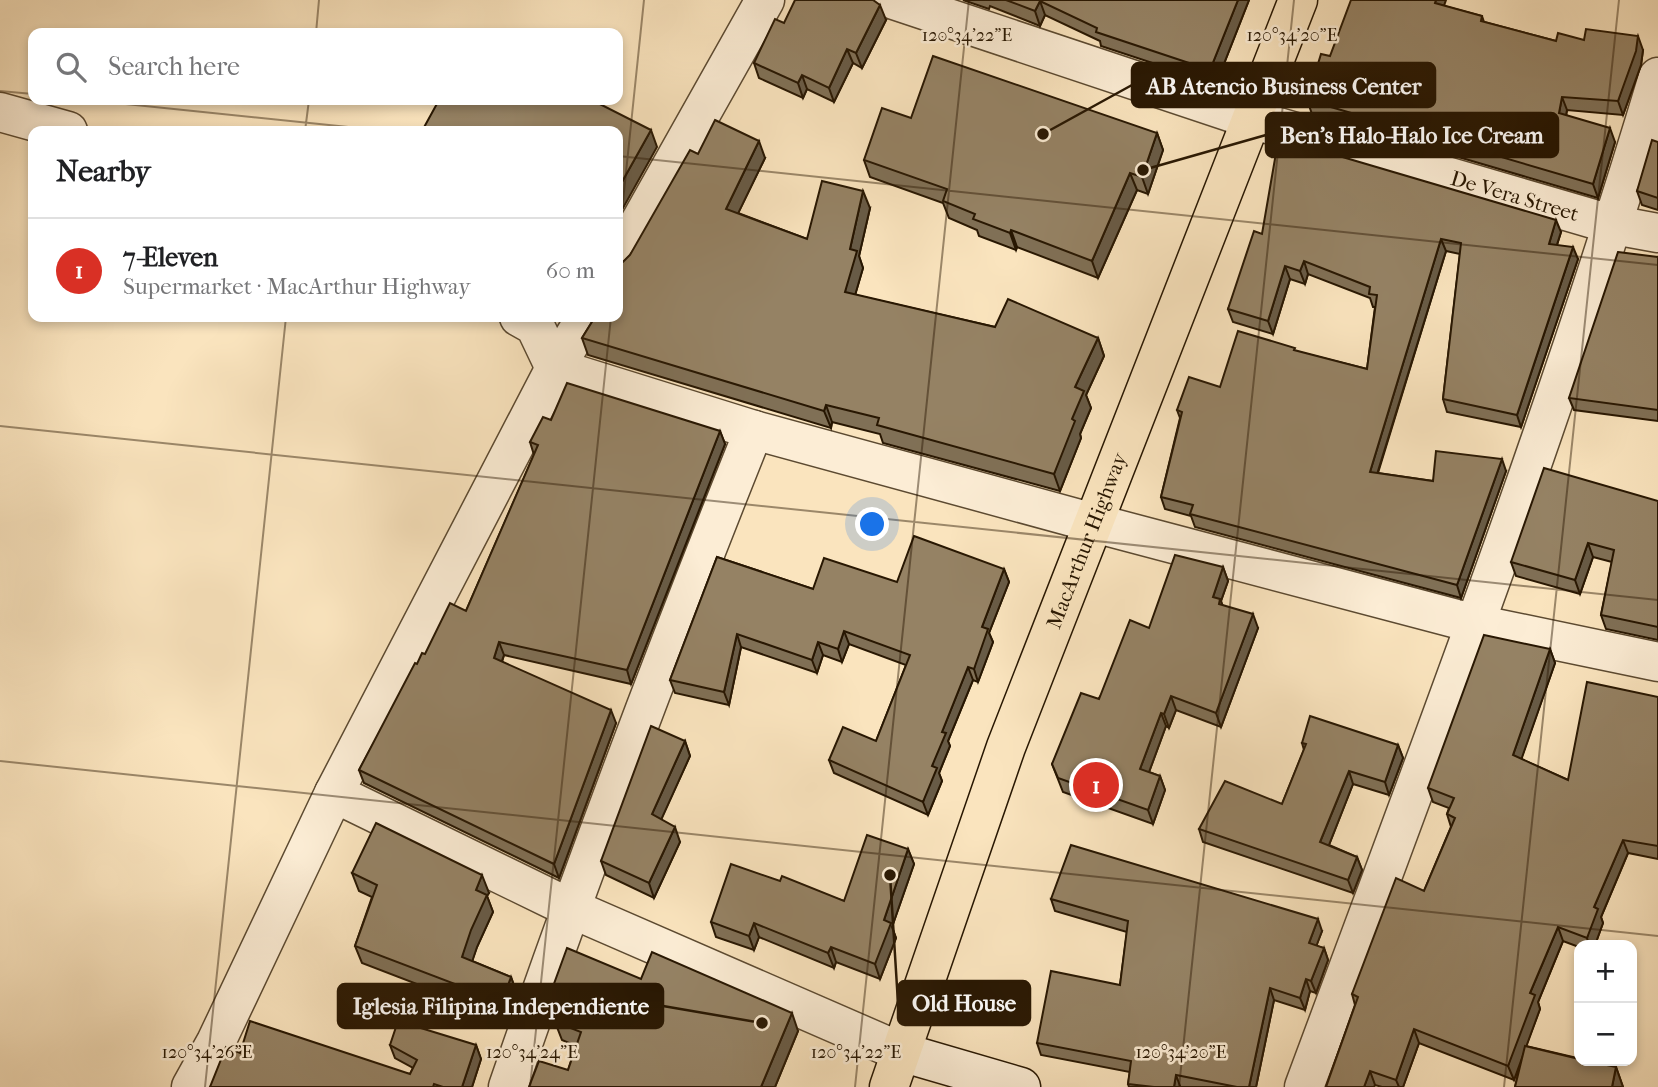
<!DOCTYPE html>
<meta charset="utf-8">
<style>
body{margin:0;font-family:"IM FELL French Canon",serif;background:#f6f6f6;color:#202124}
.controls{position:absolute;right:21px;bottom:21px;display:grid;overflow:hidden;border-radius:14px;box-shadow:0 4px 10px #0003}
.controls button{width:63px;height:63px;display:grid;place-items:center;padding:0;border:0;border-bottom:2px solid #e0e0e0;background:#fff;color:#202124;font:35px sans-serif}
.you{position:absolute;left:873px;top:525px;width:24px;height:24px;margin:-18px;border:5px solid #fff;border-radius:50%;background:#1a73e8;box-shadow:0 0 0 10px #1a73e833}
.badge{display:grid;place-items:center;width:46px;height:46px;border-radius:50%;background:#d93025;color:#fff;font-size:23px;font-weight:700}
.pin{position:absolute;translate:-50% -50%;border:4px solid #fff;box-shadow:0 2px 7px #0006}
.list{margin:0;padding:0;list-style:none}
h2{display:flex;justify-content:space-between;align-items:center;height:91px;margin:0;padding:0 28px;font-size:30px}
h2 small{font-size:23px;font-weight:400;color:#757577}
.list li{display:grid;grid-template-columns:46px 1fr auto;gap:21px;align-items:center;box-sizing:border-box;height:105px;padding:0 28px;border-top:2px solid #e0e0e0}
.list b{display:block;font-size:26px;white-space:nowrap}
.list p{margin:0;font-size:23px;white-space:nowrap;color:#757577}
.list em{font-size:23px;font-style:normal;color:#757577}
.icon{flex:none;width:38px;height:38px;fill:none;stroke:currentColor;stroke-width:2;stroke-linecap:round;stroke-linejoin:round}
.map{position:relative;flex:none;width:1658px;height:1087px;overflow:hidden}
.search{position:absolute;background:#fff;box-shadow:0 4px 10px #0003;left:28px;top:28px;width:595px;height:77px;display:flex;align-items:center;gap:18px;box-sizing:border-box;padding:0 24px;border-radius:14px;color:#757577;font-size:26px}
.panel{position:absolute;background:#fff;box-shadow:0 4px 10px #0003;left:28px;top:126px;width:595px;height:196px;border-radius:14px}
.map>svg:first-child{display:block}
.lines{fill:none;stroke-linecap:round;stroke-linejoin:round}
.street-casing{stroke:#5c4a31;stroke-width:41}
.secondary-casing{stroke:#281702;stroke-width:41}
.highway-casing{stroke:#281702;stroke-width:41}
.street{stroke:#fcedd5;stroke-width:38}
.secondary{stroke:#fcedd5;stroke-width:38}
.highway{stroke:#fae4be;stroke-width:38}
.wall{fill:#807056;stroke:#281702;stroke-width:2}
.shaded-wall{fill:#685b46;stroke:#281702;stroke-width:2}
.building{fill:#958264;stroke:#281702;stroke-width:2}
.ticks{fill:none;stroke:#281702;stroke-width:2;stroke-opacity:0.45}
.labels{text-anchor:middle;stroke-width:5;stroke-linejoin:round;paint-order:stroke}
.street-label{font-size:21px;fill:#281702;stroke:#fcedd5}
.ticks-label{font-size:18px;text-anchor:middle;fill:#281702;stroke:#fcedd5;stroke-width:5;stroke-linejoin:round;paint-order:stroke}
.leader{fill:none;stroke:#281702;stroke-width:2.5}
.callout-dot{fill:#281702;stroke:#fcedd5;stroke-width:2.5}
.callout{fill:#281702;stroke:#281702;stroke-width:2.5}
.callout-label{font-size:23px;text-anchor:middle;font-weight:bold;fill:#fff}
</style>
<div class="map">
<svg width="1658" height="1087" viewBox="0 0 1658 1087">
<rect width="100%" height="100%" fill="#fae4be"/>
<filter id="stains"><feTurbulence type="fractalNoise" baseFrequency=".00286" numOctaves="4"/><feColorMatrix values="0 0 0 0 .2 0 0 0 0 .09 0 0 0 0 .02 0 0 0 .5 -.17"/></filter>
<radialGradient id="worn" r=".72"><stop offset=".6" stop-color="#630" stop-opacity="0"/><stop offset="1" stop-color="#630" stop-opacity=".3"/></radialGradient>
<g class="lines">
<defs>
<g id="street">
<path id="s1" d="M894 0 1251 119 1614 225 1658 233"/>
<polyline points="0,112 68,131"/>
<polyline points="618,261 765,0"/>
<polyline points="519,317 535,326 555,368 754,430 1094,523 1476,624 1658,662"/>
<polyline points="586,317 555,368 334,793 570,908 901,1052"/>
<polyline points="191,1087 216,1042 334,793"/>
<path d="M508 1087C584 866 667 647 754 430"/>
<path d="M1304 1087C1428 753 1556 419 1658 77"/>
</g>
<polyline id="secondary" points="901,1052 1021,1087"/>
<g id="highway">
<path id="s2" d="M889 1087 1006 747 1298 0"/>
</g>
</defs>
<use href="#street" class="street-casing"/>
<use href="#secondary" class="secondary-casing"/>
<use href="#highway" class="highway-casing"/>
<use href="#street" class="street"/>
<use href="#secondary" class="secondary"/>
<use href="#highway" class="highway"/>
</g>
<g class="wall">
<polygon points="963,0 1249,0 1216,84 1101,46 1100,41 1045,15 1040,26 990,6 989,9"/>
<polygon points="1444,6 1482,16 1484,22 1556,41 1584,40 1643,50 1641,65 1623,115 1567,110 1566,115 1615,142 1598,198 1312,114 1307,100"/>
<polygon points="886,20 862,68 853,63 834,102 807,89 803,98 759,78 754,63 784,23"/>
<polygon points="911,118 1157,133 1163,150 1148,194 1137,190 1098,278 1017,247 1016,250 979,236 977,230 949,218 943,203 870,177 864,160"/>
<polygon points="1658,142 1658,210 1642,205 1637,191"/>
<polygon points="698,154 765,158 738,213 807,239 870,208 859,256 863,268 855,295 995,327 1098,338 1104,356 1086,395 1091,408 1080,434 1081,438 1060,491 883,443 880,434 832,422 831,428 588,355 582,338 595,317 623,262 630,255"/>
<polygon points="1561,232 1557,245 1578,259 1521,427 1447,412 1443,399 1460,254 1446,251 1378,473 1433,481 1506,471 1461,598 1195,527 1191,516 1165,509 1161,497 1180,418 1177,410 1220,387 1295,351 1367,369 1375,307 1373,307 1370,298 1308,274 1305,284 1290,279 1273,334 1233,322 1228,309 1262,234"/>
<polygon points="1658,257 1658,421 1574,410 1569,398"/>
<polygon points="551,420 720,431 725,444 631,684 504,655 502,662 616,723 559,878 364,783 359,770 417,664 466,611 534,455 530,442"/>
<polygon points="1658,501 1658,640 1606,629 1601,615 1612,562 1593,557 1580,594 1516,576 1511,562"/>
<polygon points="717,557 813,589 897,582 1004,569 1009,582 989,633 993,642 978,682 973,680 948,741 950,746 939,773 942,781 928,815 834,773 829,760 876,741 906,665 849,644 842,662 823,655 817,673 741,647 729,705 675,693 670,680"/>
<polygon points="1223,567 1228,581 1221,601 1222,605 1258,628 1221,727 1176,710 1169,728 1166,726 1149,772 1160,776 1165,790 1153,824 1063,792 1052,764 1149,628"/>
<polygon points="1550,649 1555,663 1521,759 1568,780 1658,697 1658,859 1628,853 1601,917 1603,923 1595,945 1579,945 1579,947 1563,941 1538,1002 1540,1009 1526,1046 1616,1067 1623,1087 1515,1087 1522,1056 1514,1080 1419,1043 1403,1087 1382,1087 1375,1085 1326,1087 1355,1005 1352,994 1424,891 1451,827 1447,814 1449,808 1433,802 1428,788"/>
<polygon points="685,741 690,756 661,819 680,842 654,898 606,875 601,861"/>
<polygon points="1302,743 1398,745 1403,758 1389,795 1353,784 1329,845 1357,857 1362,870 1353,893 1203,842 1199,829 1282,804 1304,750"/>
<polygon points="908,849 914,864 892,927 896,938 880,979 836,962 834,968 759,937 754,950 716,937 711,922 780,881 844,901"/>
<polygon points="352,873 489,893 487,896 493,912 477,947 472,961 511,977 517,994 508,1019 362,963 355,946 372,897 359,891"/>
<polygon points="1051,899 1322,931 1316,946 1324,948 1328,960 1316,993 1310,991 1305,1010 1274,1000 1256,1087 1129,1087 1128,1084 1130,1072 1041,1055 1037,1043 1120,985 1127,932 1055,911"/>
<polygon points="641,979 798,1031 775,1087 529,1087 568,1070 576,1046 562,1040 555,1022 559,1011 558,1011 551,992"/>
<polygon points="390,1045 476,1045 481,1059 472,1087 210,1087 240,1053 410,1074 413,1068 395,1058"/>
</g>
<g class="shaded-wall">
<polygon points="1238,0 1249,0 1216,84 1210,70"/>
<polygon points="1436,0 1446,0 1440,17 1435,3"/>
<polygon points="1040,1 1045,15 1040,26 1035,11"/>
<polygon points="880,5 886,20 862,68 856,53"/>
<polygon points="1638,36 1643,50 1641,65 1623,115 1618,101"/>
<polygon points="847,49 853,63 834,102 829,88"/>
<polygon points="802,75 807,89 803,98 798,83"/>
<polygon points="1562,97 1567,110 1564,127 1559,113"/>
<polygon points="1610,128 1615,142 1598,198 1593,184"/>
<polygon points="651,130 657,147 618,217 618,189"/>
<polygon points="1157,133 1163,150 1148,194 1142,177"/>
<polygon points="759,141 765,158 732,226 726,209"/>
<polygon points="1130,173 1137,190 1098,278 1092,261"/>
<polygon points="863,191 870,208 859,256 863,268 851,309 845,292 850,249"/>
<polygon points="1556,220 1561,232 1553,257 1549,244"/>
<polygon points="1011,230 1017,247 1016,250 1010,233"/>
<polygon points="1441,239 1446,251 1374,484 1370,472"/>
<polygon points="1573,247 1578,259 1521,427 1517,415"/>
<polygon points="1304,261 1308,274 1305,284 1300,271"/>
<polygon points="1285,266 1290,279 1273,334 1268,321"/>
<polygon points="1098,338 1104,356 1086,395 1091,408 1080,434 1081,438 1060,491 1054,474 1072,419 1075,387"/>
<polygon points="826,405 832,422 831,428 824,411"/>
<polygon points="720,431 725,444 631,684 627,670"/>
<polygon points="1502,459 1506,471 1461,598 1457,585"/>
<polygon points="1588,543 1593,557 1580,594 1575,580"/>
<polygon points="1223,567 1228,581 1221,601 1225,613 1213,597"/>
<polygon points="1004,569 1009,582 989,633 993,642 978,682 974,669 982,627"/>
<polygon points="1253,614 1258,628 1221,727 1216,713"/>
<polygon points="844,631 849,644 842,662 838,649"/>
<polygon points="737,634 741,647 729,705 724,692"/>
<polygon points="499,642 504,655 498,672 494,658"/>
<polygon points="818,642 823,655 817,673 812,660"/>
<polygon points="1550,649 1555,663 1518,769 1513,755"/>
<polygon points="968,667 973,680 948,741 950,746 939,773 942,781 928,815 923,802 932,766 942,732"/>
<polygon points="1171,696 1176,710 1169,728 1164,714"/>
<polygon points="611,710 616,723 559,878 554,864"/>
<polygon points="1161,713 1166,726 1145,783 1140,769"/>
<polygon points="685,741 690,756 657,829 652,814"/>
<polygon points="1398,745 1403,758 1389,795 1385,782"/>
<polygon points="1349,771 1353,784 1325,855 1320,842"/>
<polygon points="1160,776 1165,790 1153,824 1148,810"/>
<polygon points="675,827 680,842 654,898 649,883"/>
<polygon points="1623,840 1628,853 1601,917 1603,923 1595,945 1589,945 1587,938 1594,907"/>
<polygon points="908,849 914,864 892,927 896,938 880,979 875,964 884,920"/>
<polygon points="1357,857 1362,870 1353,893 1348,880"/>
<polygon points="482,875 489,893 487,896 493,912 477,947 468,974 462,957 476,890"/>
<polygon points="1318,919 1322,931 1313,955 1309,943"/>
<polygon points="754,923 759,937 754,950 749,936"/>
<polygon points="1558,927 1563,941 1538,1002 1540,1009 1514,1080 1508,1066 1530,993"/>
<polygon points="831,947 836,962 834,968 828,953"/>
<polygon points="1324,948 1328,960 1316,993 1311,981"/>
<polygon points="511,977 517,994 508,1019 502,1002"/>
<polygon points="1306,979 1310,991 1305,1010 1300,998"/>
<polygon points="1270,988 1274,1000 1256,1087 1249,1087"/>
<polygon points="792,1013 798,1031 775,1087 761,1087"/>
<polygon points="1414,1029 1419,1043 1403,1087 1399,1087 1396,1080"/>
<polygon points="476,1045 481,1059 472,1087 462,1087"/>
<polygon points="1616,1067 1623,1087 1612,1087"/>
<polygon points="1370,1071 1375,1085 1374,1087 1364,1087"/>
<polygon points="1176,1075 1180,1086 1180,1087 1174,1087"/>
</g>
<g class="building">
<polygon points="795,0 873,0 880,5 856,53 847,49 829,88 802,75 798,83 754,63 775,19 784,23"/>
<polygon points="1006,0 1238,0 1210,70 1096,32 1097,28 1040,1 1035,11"/>
<polygon points="1351,0 1436,0 1435,3 1482,16 1481,21 1556,41 1558,33 1584,40 1586,29 1638,36 1636,51 1618,101 1562,97 1559,113 1610,128 1593,184 1307,100 1321,54 1330,56"/>
<polygon points="933,56 1157,133 1142,177 1130,173 1092,261 1011,230 1010,233 973,219 975,214 943,201 947,189 864,160 882,108 911,118"/>
<polygon points="439,100 592,100 651,130 618,189 618,131 422,131"/>
<polygon points="715,120 759,141 726,209 807,239 822,181 863,191 850,249 857,251 845,292 995,327 1008,299 1098,338 1075,387 1084,391 1072,419 1075,421 1054,474 877,425 879,418 826,405 824,411 582,338 595,317 618,317 618,264 623,262 630,255 690,150 698,154"/>
<polygon points="1652,140 1658,142 1658,198 1637,191"/>
<polygon points="1295,143 1556,220 1549,244 1573,247 1517,415 1443,399 1461,243 1441,239 1370,472 1433,481 1436,451 1502,459 1457,585 1190,514 1193,505 1161,497 1182,412 1177,410 1189,377 1220,387 1238,331 1295,348 1294,350 1367,369 1377,295 1369,294 1370,287 1304,261 1300,271 1285,266 1268,321 1228,309 1254,231 1262,234 1277,147 1293,149"/>
<polygon points="1618,252 1658,257 1658,410 1569,398"/>
<polygon points="567,383 720,431 627,670 499,642 494,658 611,710 554,864 359,770 415,663 417,664 422,653 425,654 450,603 466,611 538,445 530,442 543,417 551,420"/>
<polygon points="1544,468 1658,501 1658,627 1601,615 1614,550 1588,543 1575,580 1511,562"/>
<polygon points="914,536 1004,569 982,627 988,629 974,669 968,667 942,732 946,733 932,766 937,768 923,802 829,760 843,727 876,741 910,655 844,631 838,649 818,642 812,660 737,634 724,692 670,680 717,557 813,589 824,558 897,582"/>
<polygon points="1175,555 1223,567 1213,597 1220,599 1219,604 1253,614 1216,713 1171,696 1164,714 1161,713 1140,769 1160,776 1148,810 1058,778 1052,764 1081,693 1099,699 1130,620 1149,628"/>
<polygon points="1484,635 1550,649 1513,755 1568,780 1587,682 1658,697 1658,846 1623,840 1594,907 1598,909 1587,938 1558,927 1530,993 1535,995 1508,1066 1414,1029 1396,1080 1370,1071 1364,1087 1326,1087 1358,997 1352,994 1396,878 1424,891 1455,818 1447,814 1454,798 1428,788"/>
<polygon points="1310,716 1398,745 1385,782 1349,771 1320,842 1357,857 1348,880 1199,829 1225,781 1282,804 1306,744 1302,743"/>
<polygon points="651,726 685,741 652,814 675,827 649,883 601,861"/>
<polygon points="376,823 482,875 476,890 487,895 471,930 462,957 511,977 502,1002 355,946 377,885 352,873"/>
<polygon points="867,835 908,849 884,920 891,923 875,964 831,947 828,953 754,923 749,936 711,922 731,864 780,881 782,876 844,901"/>
<polygon points="1071,845 1318,919 1309,943 1324,948 1311,981 1306,979 1300,998 1270,988 1249,1087 1237,1087 1176,1075 1174,1087 1154,1087 1128,1084 1131,1061 1037,1043 1051,971 1120,985 1128,921 1051,899"/>
<polygon points="567,948 641,979 652,952 792,1013 761,1087 529,1087 539,1061 568,1070 581,1032 555,1022 565,998 551,992"/>
<polygon points="250,1021 410,1074 417,1060 390,1045 398,1021 476,1045 462,1087 443,1087 434,1084 433,1087 210,1087 226,1047 240,1053"/>
<polygon points="1525,1046 1579,1059 1579,1061 1588,1061 1616,1067 1612,1087 1515,1087"/>
</g>
<path class="ticks" d="M316 33 319 0M0 91 33 94M87 100 387 131M305 131 309 100M618 156 1658 265M618 249 644 0M0 426 1658 600M0 761 1658 936M205 1087 286 317M530 1087 611 317M855 1087 969 0M1179 1087 1294 0M1504 1087 1619 0"/>
<g class="labels">
<g class="street-label">
<text dy="7" stroke="none"><textPath href="#s1" startOffset="651">De Vera Street</textPath></text>
<text dy="7" stroke="none"><textPath href="#s2" startOffset="581">MacArthur Highway</textPath></text>
</g>
</g>
<g class="ticks-label">
<text x="967" y="41">120°34'22"E</text>
<text x="1292" y="41">120°34'20"E</text>
<text x="207" y="1058">120°34'26"E</text>
<text x="532" y="1058">120°34'24"E</text>
<text x="856" y="1058">120°34'22"E</text>
<text x="1181" y="1058">120°34'20"E</text>
</g>
<path class="leader" d="M1043 134L1132 85M1143 170L1266 135M890 875L898 1003M762 1023L663 1006"/>
<g class="callout-dot">
<circle cx="1043" cy="134" r="7"/>
<circle cx="1143" cy="170" r="7"/>
<circle cx="890" cy="875" r="7"/>
<circle cx="762" cy="1023" r="7"/>
</g>
<g class="callout">
<rect x="1132" y="63" width="303" height="44" rx="7"/>
<rect x="1266" y="113" width="292" height="44" rx="7"/>
<rect x="898" y="981" width="132" height="44" rx="7"/>
<rect x="338" y="984" width="325" height="44" rx="7"/>
</g>
<g class="callout-label">
<text x="1284" y="94">AB Atencio Business Center</text>
<text x="1412" y="143">Ben's Halo-Halo Ice Cream</text>
<text x="964" y="1011">Old House</text>
<text x="501" y="1014">Iglesia Filipina Independiente</text>
</g>
<rect width="100%" height="100%" filter="url(#stains)"/>
<rect width="100%" height="100%" fill="url(#worn)"/>
</svg>
<div class="controls">
<button>+</button>
<button>−</button>
</div>
<div class="you"></div>
<div class="pin badge" style="left:1096px;top:785px">1</div>
<div class="search"><svg class="icon" aria-label="search" viewBox="0 0 24 24"><circle cx="10" cy="10" r="6"/><path d="M15 15l6 6"/></svg>Search here</div>
<section class="panel">
<h2>Nearby<small></small></h2>
<ul class="list">
<li><span class="badge">1</span><div><b>7-Eleven</b><p>Supermarket · MacArthur Highway</p></div><em>60 m</em></li>
</ul>
</section>
</div>
